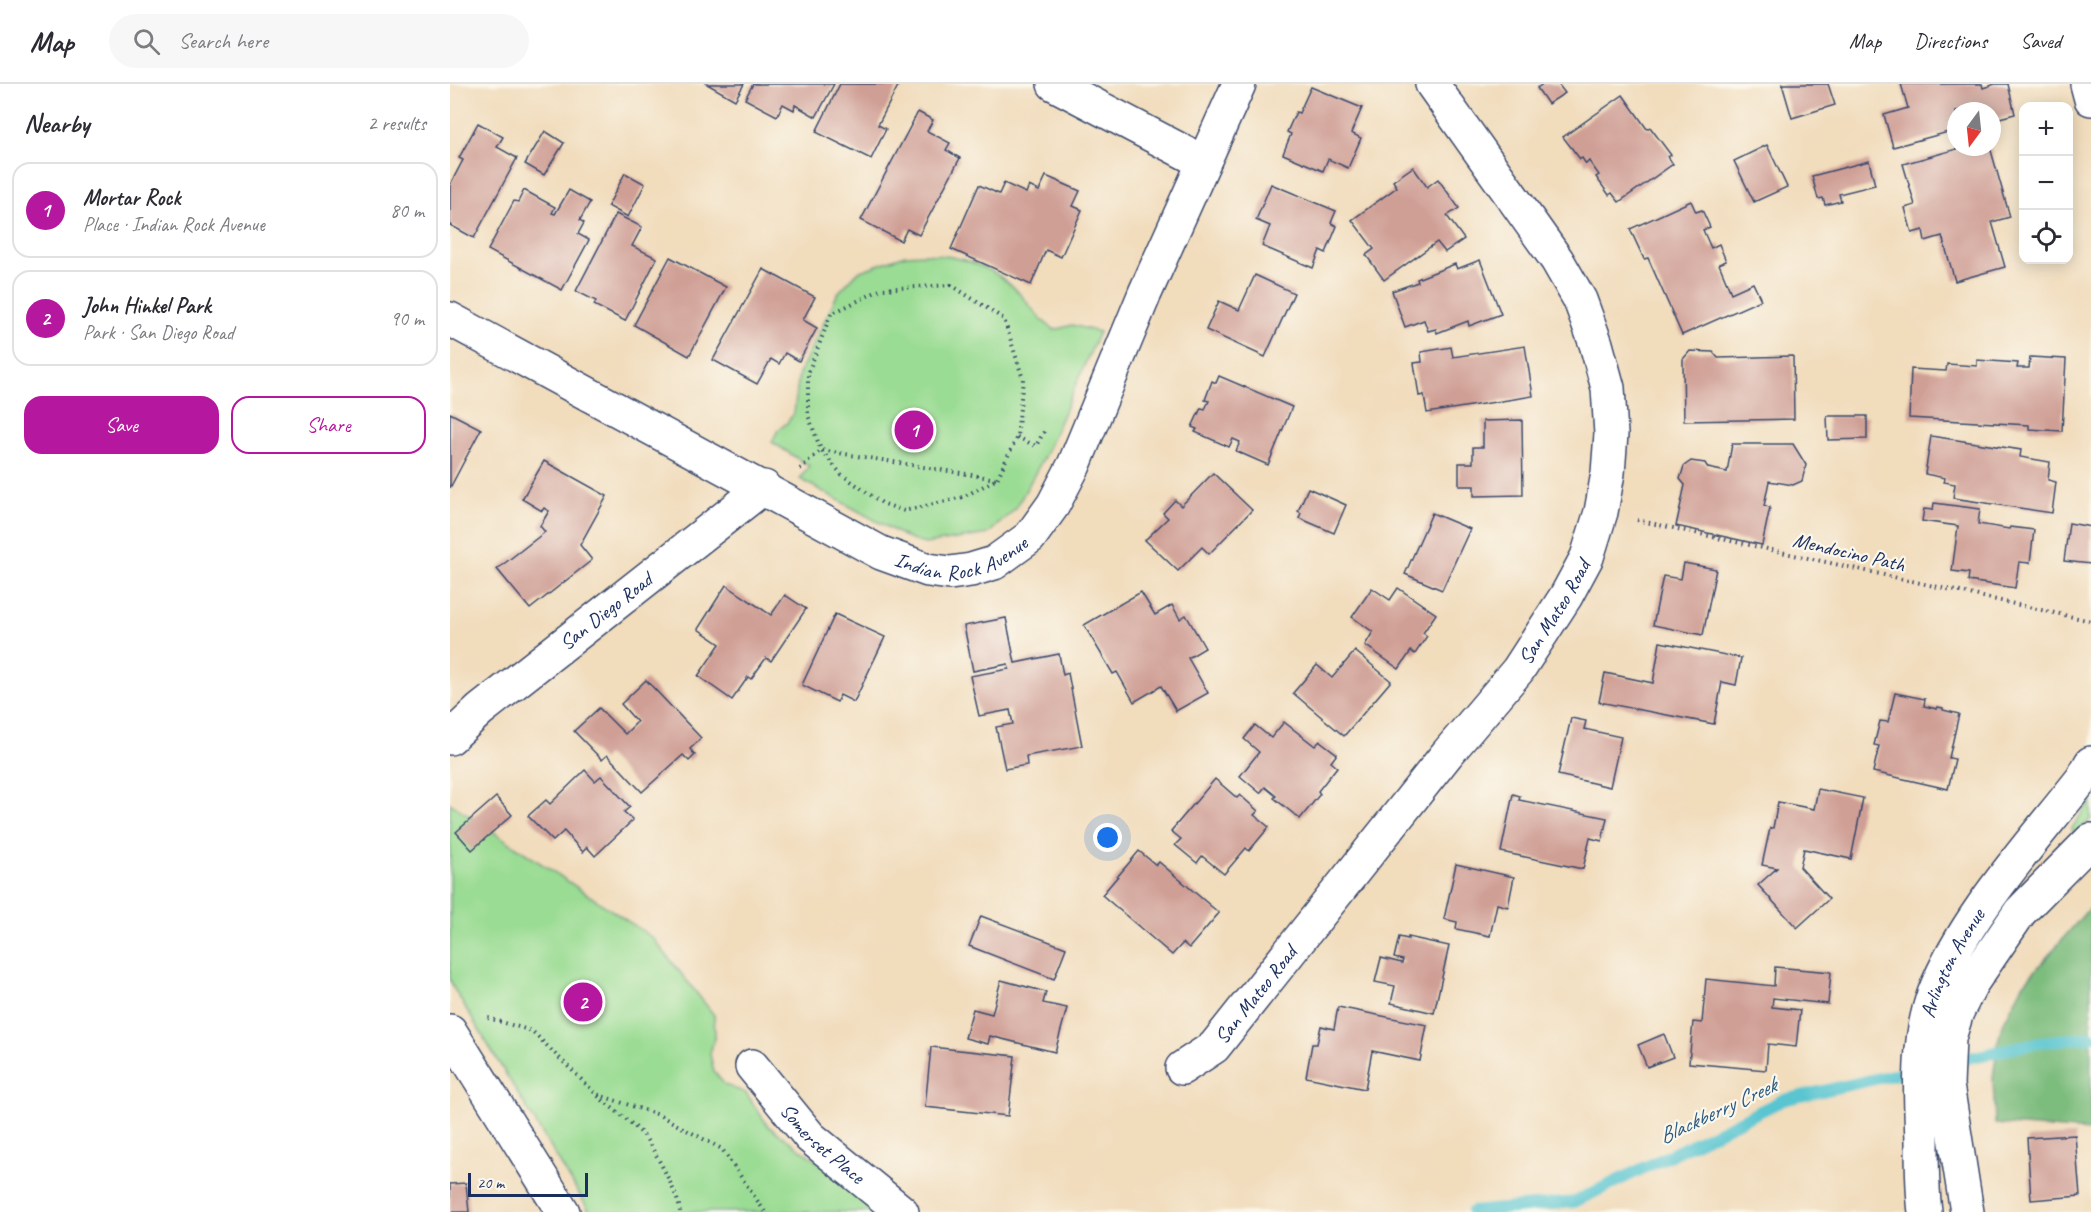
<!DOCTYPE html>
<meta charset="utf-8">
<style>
body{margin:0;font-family:Caveat,sans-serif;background:#f7f7f7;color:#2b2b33}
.controls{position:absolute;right:18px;top:18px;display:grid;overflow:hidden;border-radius:12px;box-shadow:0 3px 15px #0003}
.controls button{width:54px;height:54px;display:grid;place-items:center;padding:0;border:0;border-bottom:2px solid #e1e1e2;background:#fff;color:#2b2b33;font:30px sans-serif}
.compass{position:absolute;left:1497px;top:18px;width:54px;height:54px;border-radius:50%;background:#fff;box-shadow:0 3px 15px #0003;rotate:195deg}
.scale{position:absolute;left:18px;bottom:15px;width:120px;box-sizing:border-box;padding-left:6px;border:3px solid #1b2f5e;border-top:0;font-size:16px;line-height:21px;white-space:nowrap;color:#1b2f5e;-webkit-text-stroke:4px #fbf7ec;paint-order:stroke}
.you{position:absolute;left:658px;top:754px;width:21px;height:21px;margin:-15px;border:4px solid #fff;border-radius:50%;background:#1a73e8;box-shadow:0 0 0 9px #1a73e833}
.badge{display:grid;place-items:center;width:39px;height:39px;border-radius:50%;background:#b5179e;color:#fff;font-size:20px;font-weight:700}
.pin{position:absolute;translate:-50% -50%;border:3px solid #fff;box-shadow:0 2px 6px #0006}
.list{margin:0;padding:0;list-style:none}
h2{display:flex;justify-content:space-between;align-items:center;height:78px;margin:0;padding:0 24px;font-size:26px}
h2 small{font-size:20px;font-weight:400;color:#7c7c81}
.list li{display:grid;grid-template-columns:39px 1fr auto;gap:18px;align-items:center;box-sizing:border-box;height:96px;margin:0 12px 12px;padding:0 12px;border:2px solid #e1e1e2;border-radius:18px}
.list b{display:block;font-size:22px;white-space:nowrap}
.list p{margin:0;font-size:20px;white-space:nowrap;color:#7c7c81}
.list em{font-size:20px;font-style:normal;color:#7c7c81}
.actions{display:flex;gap:12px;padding:18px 24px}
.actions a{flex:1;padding:14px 0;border:2px solid #b5179e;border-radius:18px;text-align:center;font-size:21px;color:#b5179e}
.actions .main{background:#b5179e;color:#fff}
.icon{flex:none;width:33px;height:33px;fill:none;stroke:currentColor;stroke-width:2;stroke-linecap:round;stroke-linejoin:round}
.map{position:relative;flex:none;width:1641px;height:1128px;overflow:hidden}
header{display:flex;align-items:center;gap:36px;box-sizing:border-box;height:84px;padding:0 30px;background:#fff;border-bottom:2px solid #e1e1e2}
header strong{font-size:28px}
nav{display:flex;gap:33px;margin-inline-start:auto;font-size:21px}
.search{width:420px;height:54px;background:#f7f7f7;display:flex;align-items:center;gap:15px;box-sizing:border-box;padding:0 21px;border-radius:33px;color:#7c7c81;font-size:22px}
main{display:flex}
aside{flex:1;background:#fff}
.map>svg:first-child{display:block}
.green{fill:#9adc93;stroke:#5a8678;stroke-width:1.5}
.forest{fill:#7bbc7d;stroke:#4b766e;stroke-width:1.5}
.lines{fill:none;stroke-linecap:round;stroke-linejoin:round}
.stream{stroke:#58c5d0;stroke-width:12}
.building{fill:#cf9e94}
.street-casing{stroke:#3b496c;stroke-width:36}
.secondary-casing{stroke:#3b496c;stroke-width:36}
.path{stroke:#3b496c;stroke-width:4;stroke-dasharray:1.5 4.5;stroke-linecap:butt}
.street{stroke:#fff;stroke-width:33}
.secondary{stroke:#fff;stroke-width:33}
.labels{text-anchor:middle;stroke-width:4.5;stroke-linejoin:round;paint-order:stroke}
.street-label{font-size:21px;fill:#1b2f5e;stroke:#fbf7ec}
.water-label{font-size:22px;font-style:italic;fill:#2d5c80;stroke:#fbf7ec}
</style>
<header>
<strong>Map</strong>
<div class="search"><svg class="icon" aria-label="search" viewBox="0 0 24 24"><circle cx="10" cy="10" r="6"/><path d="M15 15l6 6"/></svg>Search here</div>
<nav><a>Map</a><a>Directions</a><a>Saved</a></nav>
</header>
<main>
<aside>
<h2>Nearby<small>2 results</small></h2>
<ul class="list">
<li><span class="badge">1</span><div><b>Mortar Rock</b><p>Place · Indian Rock Avenue</p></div><em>80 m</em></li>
<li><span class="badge">2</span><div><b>John Hinkel Park</b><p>Park · San Diego Road</p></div><em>90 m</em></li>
</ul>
<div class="actions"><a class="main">Save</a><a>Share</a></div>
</aside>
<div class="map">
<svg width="1641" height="1128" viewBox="0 0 1641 1128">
<rect width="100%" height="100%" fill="#fbf7ec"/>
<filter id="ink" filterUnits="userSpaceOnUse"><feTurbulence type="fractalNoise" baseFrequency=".0167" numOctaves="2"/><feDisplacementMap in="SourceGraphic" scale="12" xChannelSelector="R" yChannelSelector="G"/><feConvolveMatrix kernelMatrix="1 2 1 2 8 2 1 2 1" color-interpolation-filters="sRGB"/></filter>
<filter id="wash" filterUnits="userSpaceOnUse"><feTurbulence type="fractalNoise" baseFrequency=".008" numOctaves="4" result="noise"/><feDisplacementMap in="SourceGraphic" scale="24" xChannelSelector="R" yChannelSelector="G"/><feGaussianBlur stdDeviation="1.35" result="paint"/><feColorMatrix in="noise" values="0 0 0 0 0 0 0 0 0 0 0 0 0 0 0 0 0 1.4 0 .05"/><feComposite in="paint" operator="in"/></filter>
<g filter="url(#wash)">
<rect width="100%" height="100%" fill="#f1dcbc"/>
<g class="green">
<path d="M474 170C507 171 538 180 563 203 578 217 587 235 605 246L622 241 649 248 595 371 566 424 538 450 475 460 461 456 350 395 359 382 322 358 328 346 337 339 344 329 349 290 388 209 408 188 455 171Z"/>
<polygon points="1641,716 1641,735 1625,750 1623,749 1622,744"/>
<polygon points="0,719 203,854 264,931 265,951 260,970 264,988 275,1001 296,1009 318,1042 439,1128 140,1128 4,905 0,895"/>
</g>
<polygon class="forest" points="1641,822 1641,1047 1545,1040 1543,993 1549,953 1554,938 1573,901"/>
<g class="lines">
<g class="stream">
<polyline points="1501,978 1590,958 1641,953"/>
<polyline points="1022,1128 1124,1118 1333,1016 1469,985"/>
</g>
</g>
<g id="blocks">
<g class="building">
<polygon points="257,0 294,0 285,16"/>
<polygon points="303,0 384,0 366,33 345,21 344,26 333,20 327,32 295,15"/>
<polygon points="390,0 445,0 448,2 428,41 436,45 421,75 366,48"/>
<polygon points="1093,0 1108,0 1115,9 1098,20 1087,4"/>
<polygon points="1332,0 1378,0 1385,21 1342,34"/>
<polygon points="1451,0 1532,0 1533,4 1545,0 1558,0 1565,30 1542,36 1542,27 1506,27 1506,46 1443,63 1434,31 1458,24"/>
<polygon points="861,3 912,24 901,49 911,54 898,84 878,75 873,87 833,70 841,50 837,48 846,28 849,29"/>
<polygon points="1173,11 1197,45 1200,43 1221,71 1218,73 1223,80 1169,118 1162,109 1159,111 1146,93 1149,91 1139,77 1136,80 1132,74 1130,75 1113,53"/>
<polygon points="468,28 483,36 477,47 500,59 496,66 510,74 469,151 457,145 451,157 411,136"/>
<polygon points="28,39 53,53 47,63 67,74 24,154 0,141 0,101 13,76 9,74"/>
<polygon points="95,47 114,59 94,91 75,80"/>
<polygon points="1317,61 1337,103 1304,118 1284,77"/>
<polygon points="1514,63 1540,63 1560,133 1542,138 1555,183 1505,197 1492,152 1475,157 1473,146 1462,149 1455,124 1465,121 1453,80"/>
<polygon points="1419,77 1425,101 1389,110 1391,117 1375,121 1373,114 1368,115 1362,92"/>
<polygon points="963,83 977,103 988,95 1009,124 997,132 1014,155 995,168 987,158 934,196 916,171 924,165 902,136 947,103 943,97"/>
<polygon points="175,89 195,100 178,133 158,122"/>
<polygon points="596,92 630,107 623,122 632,126 611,173 596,166 581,201 501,165 529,101 549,110 554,99 576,109 579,102 589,107"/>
<polygon points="821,100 886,127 881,139 887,142 876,169 870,166 863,184 812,162 820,142 806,136"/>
<polygon points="74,106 105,123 102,129 105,130 119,106 140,118 130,136 134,139 128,150 139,156 112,206 38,166 64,117 68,118"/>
<polygon points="1241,117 1246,128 1252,126 1260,143 1253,146 1261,164 1269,160 1276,177 1269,180 1281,209 1303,199 1311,216 1232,251 1198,174 1194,175 1180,145"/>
<polygon points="166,130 192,143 182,162 207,174 175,237 144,221 146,217 126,207"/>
<polygon points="220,173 276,203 239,272 184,241"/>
<polygon points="1030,176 1051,230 1019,242 1018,237 987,249 986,245 978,247 974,236 955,243 942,207 968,198 967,195 1005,180 1007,185"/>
<polygon points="313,185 365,213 353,236 367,244 349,277 335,269 329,280 321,275 307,300 263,276"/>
<polygon points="805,191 844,209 815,273 756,246 769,217 789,226"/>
<polygon points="1075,262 1083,312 977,329 974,311 969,312 964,279 972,278 971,268 1001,263 1003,273"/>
<polygon points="1240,267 1263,268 1268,274 1343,272 1344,335 1234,337 1233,280 1233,275"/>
<polygon points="1580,273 1616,275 1612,347 1579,345 1579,341 1459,334 1461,285 1496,287 1497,280 1527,282 1527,276 1568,279 1567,284 1579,284"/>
<polygon points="769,292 842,323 818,381 786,367 790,358 783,355 779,363 745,348 747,345 742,343 751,324 755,325 759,317 755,316 762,297 766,299"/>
<polygon points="0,329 31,345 0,404"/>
<polygon points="1377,332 1417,332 1417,355 1378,356"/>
<polygon points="1072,336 1073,411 1024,412 1024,402 1009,402 1009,379 1023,379 1023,363 1033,363 1033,337"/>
<polygon points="1481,352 1571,366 1570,373 1600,378 1598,396 1606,398 1602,429 1503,414 1505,400 1494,398 1495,394 1475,390"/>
<polygon points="1282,360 1343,360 1356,381 1352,397 1343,401 1319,397 1314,422 1320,423 1312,461 1226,442 1235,401 1230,395 1234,382 1241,377 1255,379 1258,384 1277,388"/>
<polygon points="94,377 157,412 130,461 142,476 80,525 47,485 95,448 90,442 99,427 94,424 92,427 72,415"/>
<polygon points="763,389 802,426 759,470 752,463 728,487 695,456 718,434 713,429 725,416 731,422"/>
<polygon points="858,404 896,421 884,449 849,434 851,429 848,427"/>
<polygon points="1484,419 1530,425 1528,440 1559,445 1560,443 1584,446 1580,479 1569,478 1565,504 1518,497 1519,489 1502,487 1508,442 1472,437 1474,425 1483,426"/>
<polygon points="982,429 1020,445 992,506 955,490"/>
<polygon points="1619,439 1641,443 1641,480 1614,477"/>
<polygon points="1234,479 1266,485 1253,551 1203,541 1213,492 1231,495"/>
<polygon points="276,501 321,531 335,511 356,525 321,577 316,574 301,595 298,593 282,616 248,592 270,560 248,545"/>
<polygon points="922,504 940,516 948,504 986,530 973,549 977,552 965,570 961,567 949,585 915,561 923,548 902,533"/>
<polygon points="691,508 705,531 722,521 730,535 736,531 755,564 738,574 758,609 726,627 711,602 684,618 667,588 663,590 634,541"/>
<polygon points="385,530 435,553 404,618 390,611 387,618 352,601"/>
<polygon points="556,534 565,579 609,570 613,591 618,589 632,662 576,672 577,681 555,685 546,643 563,640 560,626 529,632 520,592 559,585 558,580 523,587 514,542"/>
<polygon points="1210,558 1291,574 1286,601 1272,598 1264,640 1149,618 1155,589 1203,599"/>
<polygon points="905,567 941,597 894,652 843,609 867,581 882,594"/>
<polygon points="196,596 251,654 240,665 245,671 239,677 233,671 192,708 157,671 152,676 124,647 149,624 175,650 187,638 171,620"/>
<polygon points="1445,609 1475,615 1474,622 1487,625 1487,623 1493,624 1493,626 1509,630 1499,674 1505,675 1498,705 1423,688 1429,662 1424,661 1430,637 1438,638"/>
<polygon points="1121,634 1136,637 1134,645 1171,653 1160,703 1108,691"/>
<polygon points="834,638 865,662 870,657 887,670 881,678 887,683 868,707 870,710 850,735 824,714 826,712 815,703 810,709 790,692 809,668 794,655 805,641 821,654"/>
<polygon points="135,686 145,697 151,692 180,723 174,728 183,736 145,772 137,763 133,768 114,747 103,757 78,732 96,716 100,720"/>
<polygon points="765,695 787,714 790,711 808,727 804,731 819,743 799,767 796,764 774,790 752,772 747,779 725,761 731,755 721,747"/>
<polygon points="1368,705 1413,714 1401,775 1354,765 1350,783 1379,815 1347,844 1308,801 1327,784 1312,781 1320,744 1323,744 1328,718 1364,725"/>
<polygon points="1063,710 1070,712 1069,716 1157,734 1152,757 1140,754 1133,785 1051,768"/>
<polygon points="46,713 62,731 22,766 6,748"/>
<polygon points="689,767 706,781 709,778 769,829 739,864 733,859 722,871 652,811"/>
<polygon points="1006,780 1064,793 1058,823 1047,820 1040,852 1006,845 1007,838 994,835"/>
<polygon points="531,832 616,864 604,895 519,862"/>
<polygon points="949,853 958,855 958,853 999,862 984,929 941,919 945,902 925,898 931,874 952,879 953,876 944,874"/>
<polygon points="1325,883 1381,888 1378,920 1323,914 1322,923 1350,926 1346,963 1318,960 1316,986 1239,979 1243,938 1252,939 1256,895 1324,902"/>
<polygon points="551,896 596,908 593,919 617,924 605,968 540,952 538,960 515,954 523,925 542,930"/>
<polygon points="888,923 977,941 970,977 922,967 915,1005 856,993 862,960 867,960 871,942 884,945"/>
<polygon points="1214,950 1223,973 1197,983 1188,961"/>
<polygon points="481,963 565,972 558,1032 475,1023"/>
<polygon points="1625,1051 1630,1112 1581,1116 1577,1054"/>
<polygon points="16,1099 19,1128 0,1128 0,1100"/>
</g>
</g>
</g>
<g filter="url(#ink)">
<use href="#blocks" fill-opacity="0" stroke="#3b496c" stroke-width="1.5"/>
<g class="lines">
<defs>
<g id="street">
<polyline points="604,0 753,78"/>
<path id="s1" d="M0 235 431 469 478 486 500 489 521 486 544 479 580 453 603 421 624 381 695 209 789 0"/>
<path id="s2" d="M0 654 30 626 314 403"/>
<polyline points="0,947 113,1128"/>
<path id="s3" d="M302 982 360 1053 452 1128"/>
<path id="s4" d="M732 984 764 963 997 670 1068 586 1116 512 1137 473 1151 428 1158 389 1161 350 1158 304 1146 260 1130 216 1107 176 982 0"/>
</g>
<g id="secondary">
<polyline points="1637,0 1641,15"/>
<path id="s5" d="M1475 1128C1472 1104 1472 1079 1472 1055 1470 1006 1467 956 1484 910 1513 834 1582 759 1632 695L1641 679"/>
<polyline points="1517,1128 1497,1001 1499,954 1507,928 1521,900 1570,828 1641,756"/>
</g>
</defs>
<use href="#street" class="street-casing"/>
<use href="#secondary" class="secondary-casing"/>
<g class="path">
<polygon points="501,201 554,235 573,295 567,353 547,395 513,413 454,427 432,419 391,390 371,366 358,331 358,289 381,230 432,205"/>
<polyline points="567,353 586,362 596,344"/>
<polyline points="350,385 371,366 546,395"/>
<polyline points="1187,436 1641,537"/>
<polyline points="38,934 82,947 146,1010 209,1031 272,1065 315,1128"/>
<path d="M148 1012C162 1025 181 1037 194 1052 204 1065 230 1113 230 1128"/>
</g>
<use href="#street" class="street"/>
<use href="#secondary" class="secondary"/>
</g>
</g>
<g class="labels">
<g class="street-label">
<text dy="7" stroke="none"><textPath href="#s1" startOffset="576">Indian Rock Avenue</textPath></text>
<text transform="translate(1399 468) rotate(13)" y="7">Mendocino Path</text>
<text dy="7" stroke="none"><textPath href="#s2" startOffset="201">San Diego Road</textPath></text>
<text dy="7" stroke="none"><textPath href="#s4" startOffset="591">San Mateo Road</textPath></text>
<text dy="7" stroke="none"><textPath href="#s5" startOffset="255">Arlington Avenue</textPath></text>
<text dy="7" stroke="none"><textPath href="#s4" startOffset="105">San Mateo Road</textPath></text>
<text dy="7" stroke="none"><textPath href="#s3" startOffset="105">Somerset Place</textPath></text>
</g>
<g class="water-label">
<text transform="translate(1267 1026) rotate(-25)" y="8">Blackberry Creek</text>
</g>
</g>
</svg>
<div class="controls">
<button>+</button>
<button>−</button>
<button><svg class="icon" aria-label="locate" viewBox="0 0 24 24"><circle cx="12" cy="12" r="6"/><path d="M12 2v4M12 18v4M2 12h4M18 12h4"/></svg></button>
</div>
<svg class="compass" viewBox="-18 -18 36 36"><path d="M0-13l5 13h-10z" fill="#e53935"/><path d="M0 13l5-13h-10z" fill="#7c7c81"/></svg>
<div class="scale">20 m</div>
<div class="you"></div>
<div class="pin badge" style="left:464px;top:346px">1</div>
<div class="pin badge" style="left:133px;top:918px">2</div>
</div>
</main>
